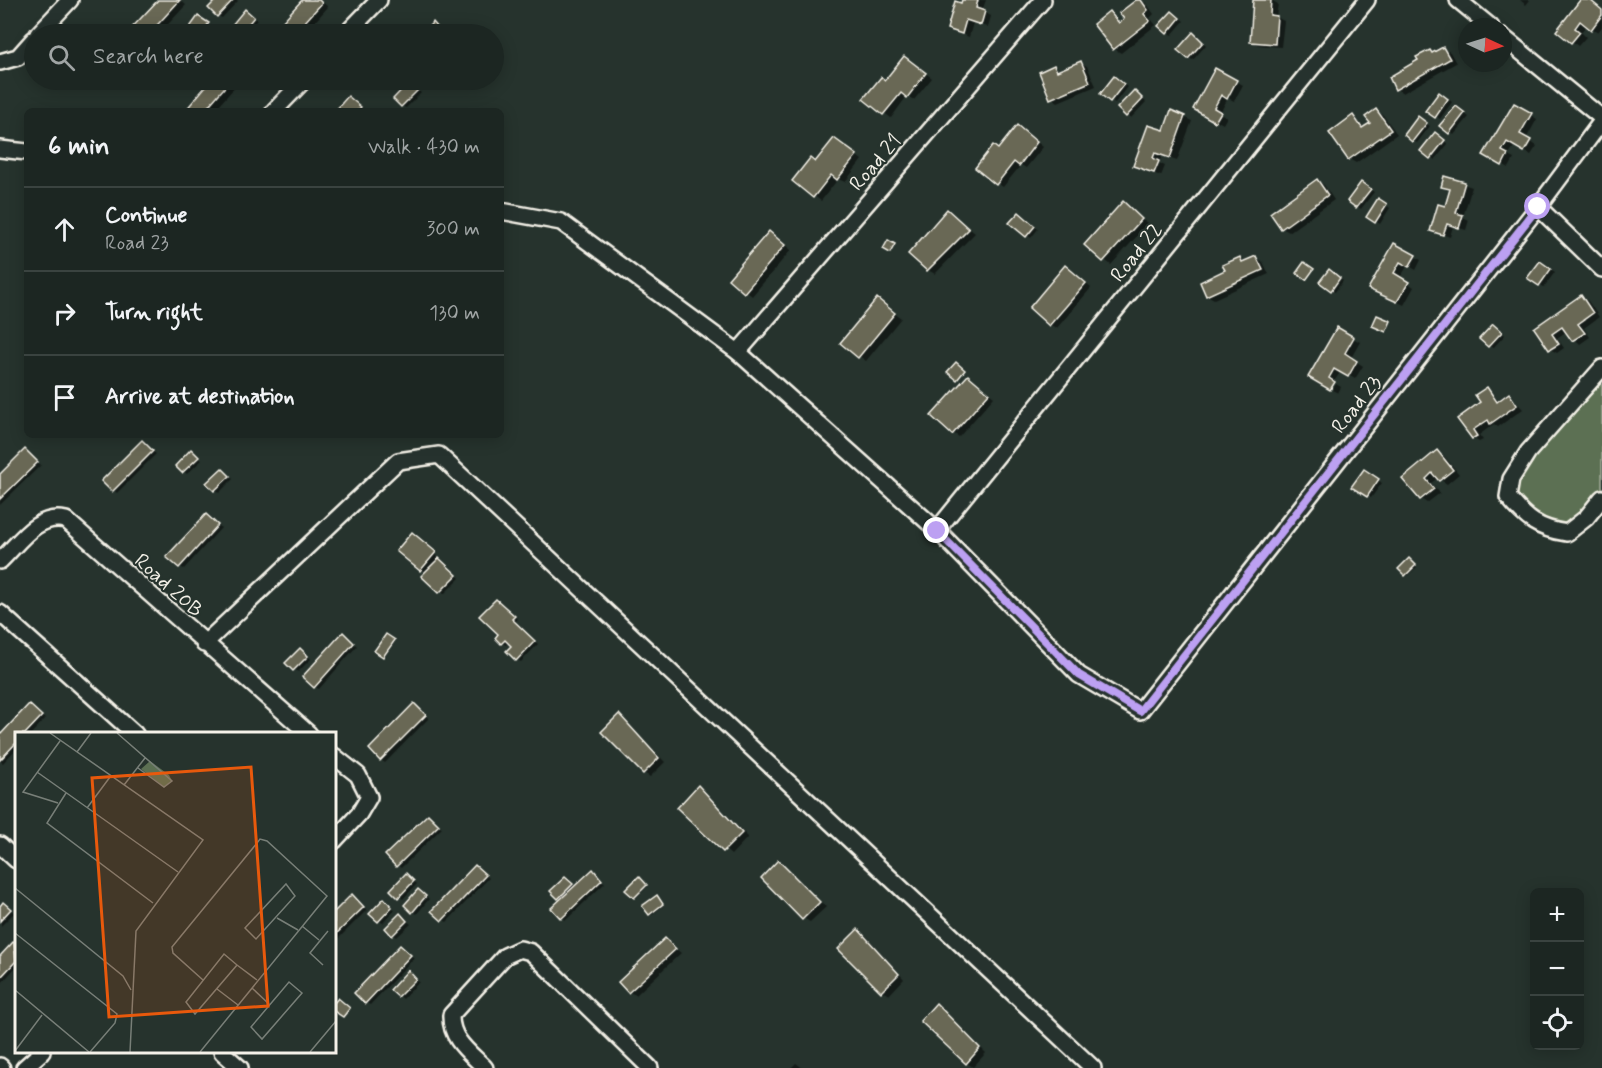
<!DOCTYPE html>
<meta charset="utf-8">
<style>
body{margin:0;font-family:Mynerve,sans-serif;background:#252e2a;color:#f1f3f6}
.controls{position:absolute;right:18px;bottom:18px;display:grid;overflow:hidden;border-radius:9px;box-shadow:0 3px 15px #0003}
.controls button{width:54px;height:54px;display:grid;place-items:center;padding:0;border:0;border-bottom:2px solid #3a4340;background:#1c2622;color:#f1f3f6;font:30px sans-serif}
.compass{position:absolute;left:1458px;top:18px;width:54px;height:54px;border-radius:50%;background:#1c2622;box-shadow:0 3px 15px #0003;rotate:94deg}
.stop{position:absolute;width:18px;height:18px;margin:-14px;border:4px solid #bca0f2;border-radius:50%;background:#fff}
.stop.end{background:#bca0f2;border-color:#fff;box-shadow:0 2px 6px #0008}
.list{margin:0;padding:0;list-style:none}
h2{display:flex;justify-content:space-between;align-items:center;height:78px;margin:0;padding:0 24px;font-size:26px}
h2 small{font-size:20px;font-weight:400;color:#a0a5a5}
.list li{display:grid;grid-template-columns:39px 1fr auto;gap:18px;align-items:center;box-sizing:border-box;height:84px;padding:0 24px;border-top:2px solid #3a4340}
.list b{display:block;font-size:22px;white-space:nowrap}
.list p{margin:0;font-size:20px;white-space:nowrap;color:#a0a5a5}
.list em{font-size:20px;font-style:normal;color:#a0a5a5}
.icon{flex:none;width:33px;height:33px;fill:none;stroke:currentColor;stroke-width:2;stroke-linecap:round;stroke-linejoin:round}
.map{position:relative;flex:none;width:1602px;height:1068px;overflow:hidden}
.search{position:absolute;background:#1c2622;box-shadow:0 3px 15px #0003;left:24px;top:24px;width:480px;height:66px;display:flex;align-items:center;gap:15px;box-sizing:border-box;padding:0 21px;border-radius:33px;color:#a0a5a5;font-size:22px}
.panel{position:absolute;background:#1c2622;box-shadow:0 3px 15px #0003;left:24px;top:108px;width:480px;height:330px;border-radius:9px}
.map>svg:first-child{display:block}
.green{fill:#5c7053;stroke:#a8b09e;stroke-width:1.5}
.shadow{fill:#0007}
.building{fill:#696854;stroke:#f4f1e8;stroke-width:1.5}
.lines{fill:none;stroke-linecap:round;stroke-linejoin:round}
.minor-casing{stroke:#f4f1e8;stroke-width:20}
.minor{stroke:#26332d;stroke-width:15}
.route{stroke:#bca0f2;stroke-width:8}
.labels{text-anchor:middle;stroke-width:4.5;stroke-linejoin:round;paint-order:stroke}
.street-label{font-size:21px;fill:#f4f1e8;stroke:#26332d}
.inset-road{fill:none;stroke:#787f78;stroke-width:1.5}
.view{fill:#e8590c;fill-opacity:0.15;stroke:#e8590c;stroke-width:3}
.inset-edge{fill:none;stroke:#f4f1e8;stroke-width:3}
</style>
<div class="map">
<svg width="1602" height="1068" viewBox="0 0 1602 1068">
<rect width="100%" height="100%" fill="#26332d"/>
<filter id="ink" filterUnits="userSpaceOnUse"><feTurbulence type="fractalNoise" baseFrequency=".0167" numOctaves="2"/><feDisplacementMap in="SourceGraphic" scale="12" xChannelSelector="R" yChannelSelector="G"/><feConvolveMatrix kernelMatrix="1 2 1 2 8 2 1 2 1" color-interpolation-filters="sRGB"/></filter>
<g filter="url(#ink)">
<polygon class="green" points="1602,368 1602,498 1567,533 1521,513 1511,479"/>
<g class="shadow">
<polygon points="160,0 180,0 186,5 159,34 128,34"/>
<polygon points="218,0 237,0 238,1 222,18 218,16"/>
<polygon points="304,0 320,0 328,7 304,34 273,34"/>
<polygon points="964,0 986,0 982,11 991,16 988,27 973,23 969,37 948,29"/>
<polygon points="1138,0 1146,3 1154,14 1150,18 1156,25 1121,53 1114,49 1109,13 1121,23"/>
<polygon points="1255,0 1271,0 1278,4 1276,17 1284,21 1281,47 1258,45 1251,41"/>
<polygon points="1520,0 1530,0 1526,5"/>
<polygon points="1582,0 1589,0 1602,10 1602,27 1598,32 1587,25 1581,32 1586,37 1578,46 1558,31"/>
<polygon points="249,13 257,20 245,34 241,32"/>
<polygon points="1176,15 1184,21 1172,35 1168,33"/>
<polygon points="199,17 212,27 206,34 187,34"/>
<polygon points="433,24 440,28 446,34 423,34"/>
<polygon points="1197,37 1206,45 1193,60 1188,58"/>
<polygon points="1443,49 1450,52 1456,63 1403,93 1396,89 1391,78 1430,51 1434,53"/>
<polygon points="911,62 932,78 914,100 907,96 891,118 865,98"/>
<polygon points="1081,63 1087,66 1096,86 1058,102 1052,98 1054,67 1062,71"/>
<polygon points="1216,70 1243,85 1234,101 1228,98 1220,113 1227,117 1223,124 1195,109"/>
<polygon points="213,80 241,80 214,111 187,111"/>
<polygon points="1119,80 1127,87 1115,103 1111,100"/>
<polygon points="410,84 421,93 406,108 402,106"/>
<polygon points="1134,92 1146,102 1131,118 1127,115"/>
<polygon points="1443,96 1452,102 1440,119 1436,116"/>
<polygon points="349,98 355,102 366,111 337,111"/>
<polygon points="1515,105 1537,119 1526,139 1537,146 1531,155 1515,145 1508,156 1514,159 1509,168 1486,154"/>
<polygon points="1460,110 1469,117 1454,135 1450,132"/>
<polygon points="1376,111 1383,115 1397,134 1356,163 1349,159 1353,117 1365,128 1372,123"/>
<polygon points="1172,112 1192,121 1177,161 1162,156 1159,163 1165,166 1161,176 1142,169 1164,132"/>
<polygon points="1422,121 1430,126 1417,143 1413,140"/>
<polygon points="1024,131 1043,147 1026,168 1021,165 1003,187 997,183 999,150"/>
<polygon points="1440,137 1448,144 1435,160 1422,151"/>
<polygon points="841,144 862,160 845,182 838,179 821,201 794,181"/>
<polygon points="1445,178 1472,187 1463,217 1469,220 1466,230 1453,226 1450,237 1431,230 1446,208 1450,190 1443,186"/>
<polygon points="1317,181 1324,185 1334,200 1289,232 1282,228"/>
<polygon points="1365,186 1374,192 1361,209 1349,201"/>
<polygon points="1378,200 1390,208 1380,224 1368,217"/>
<polygon points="1123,203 1148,224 1111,265 1086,245"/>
<polygon points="947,211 975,233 935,274 928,270"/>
<polygon points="1023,216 1038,229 1031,238 1027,235"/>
<polygon points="776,237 791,250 752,296 730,279"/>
<polygon points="1395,245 1421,260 1416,270 1408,265 1400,278 1414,287 1404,305 1370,288"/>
<polygon points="1240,258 1247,262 1256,258 1263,262 1269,274 1214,299 1207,295"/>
<polygon points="1545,265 1555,272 1544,287 1540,285"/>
<polygon points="1072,271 1091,288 1057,328 1050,325"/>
<polygon points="1333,274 1343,281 1335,292 1331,290"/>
<polygon points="1581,297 1588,301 1599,317 1584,328 1590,337 1580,344 1567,331 1557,338 1564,348 1557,353 1550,349 1536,329"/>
<polygon points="877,300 901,318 866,361 842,343"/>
<polygon points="1497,328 1505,335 1493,348 1489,346"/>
<polygon points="1337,329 1360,342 1351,358 1363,366 1355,379 1341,371 1330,388 1310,377"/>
<polygon points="968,377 994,397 959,437 953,433"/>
<polygon points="1336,384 1341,387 1338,393 1332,390"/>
<polygon points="1487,389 1499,401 1509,395 1523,409 1498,427 1494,424 1479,435 1483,440 1479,442 1473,438 1459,419 1482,403"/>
<polygon points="142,442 156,454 117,493 103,481"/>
<polygon points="26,451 41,465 0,505 0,476"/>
<polygon points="1438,452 1444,456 1459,474 1447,484 1438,478 1431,483 1440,493 1427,503 1421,499 1404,479"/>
<polygon points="195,453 202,460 187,474 177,466"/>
<polygon points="223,470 233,479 219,493 209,483"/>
<polygon points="1364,471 1382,483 1371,498 1353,486"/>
<polygon points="210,518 221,528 184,569 180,567"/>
<polygon points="416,536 460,578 444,594 423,576 426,573 421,570"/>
<polygon points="1410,561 1417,567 1407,576 1406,575"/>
<polygon points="500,603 518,619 515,622 538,644 521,662 517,660 513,646 509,642 506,645 502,643"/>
<polygon points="386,636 395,642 385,656 376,650"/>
<polygon points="347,637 357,646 319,689 315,687"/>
<polygon points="304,652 311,659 298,672 287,663"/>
<polygon points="29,706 45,719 31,734 16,734 16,749 3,763 0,761 0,737"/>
<polygon points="418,707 429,718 385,763 381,760 371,749"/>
<polygon points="619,716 665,762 650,777 644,773"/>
<polygon points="698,787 748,837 731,855 679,808"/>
<polygon points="428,815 442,828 401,868 397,865"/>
<polygon points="779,862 826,907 810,922 803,918"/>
<polygon points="479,869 489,878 447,922 443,920 434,911"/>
<polygon points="593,871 605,883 566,920 562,917 562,900 553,891 566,878 576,887"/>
<polygon points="410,878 417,884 403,899 399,896"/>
<polygon points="641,879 648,886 636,898 635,897"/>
<polygon points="418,890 429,899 417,914 413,911"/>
<polygon points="352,896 367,910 334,943 334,914"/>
<polygon points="658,898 664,905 652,915 650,914"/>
<polygon points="388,903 395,910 383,923 379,921"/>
<polygon points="8,907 14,913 1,926 0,908"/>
<polygon points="400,915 411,924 397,937 393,934"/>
<polygon points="858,931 865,935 904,979 889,995 882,991"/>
<polygon points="665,940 681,953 636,995 629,992"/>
<polygon points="15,943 16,967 0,985 0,958"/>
<polygon points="404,949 414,958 370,1005 366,1003"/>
<polygon points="408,972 419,982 403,999 392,989"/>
<polygon points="936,1004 986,1053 973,1067 967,1063"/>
<polygon points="796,1063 800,1066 802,1068 791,1068"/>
</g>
<g class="building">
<polygon points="158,0 180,0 149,34 126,34"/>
<polygon points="216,0 233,0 217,17 208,8"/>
<polygon points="302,0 319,0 322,3 294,34 271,34"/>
<polygon points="962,0 978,0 976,8 985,11 981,25 966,20 962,34 947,29 955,1 961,3"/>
<polygon points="1136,0 1141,0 1148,10 1144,14 1150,21 1113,50 1093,24 1109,11 1119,23 1124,19 1119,13"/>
<polygon points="1253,0 1271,0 1270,15 1277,16 1275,44 1250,42"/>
<polygon points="1580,0 1590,0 1602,10 1602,15 1591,30 1580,21 1575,28 1580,32 1571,43 1556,31"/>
<polygon points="245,9 254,17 241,33 231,26"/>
<polygon points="1172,11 1180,18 1167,34 1158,26"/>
<polygon points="198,16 209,23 201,34 185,34"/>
<polygon points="433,22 443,34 421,34"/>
<polygon points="1193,32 1203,42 1188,59 1177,50"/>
<polygon points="1443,47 1450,59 1395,90 1389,77 1418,60 1416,57 1430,50 1432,53"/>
<polygon points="904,56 926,73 907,98 901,93 883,115 863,99 881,77 885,80"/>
<polygon points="1081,61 1090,82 1050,99 1039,72 1054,65 1057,71"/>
<polygon points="1215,68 1237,80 1227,99 1221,95 1214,108 1221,112 1215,122 1193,109"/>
<polygon points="1114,76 1124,84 1110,102 1100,94"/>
<polygon points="211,80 231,80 204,111 185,111"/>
<polygon points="409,82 418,90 401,107 393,99"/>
<polygon points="1134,90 1143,99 1126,117 1117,108"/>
<polygon points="1439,92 1448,99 1435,118 1425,111"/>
<polygon points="348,96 361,107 357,111 335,111"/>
<polygon points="1514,103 1532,113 1520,134 1531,140 1524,152 1507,142 1502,151 1508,154 1502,166 1483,155"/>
<polygon points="1456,106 1465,113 1449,134 1439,126"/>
<polygon points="1376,109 1391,130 1348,160 1329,133 1353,115 1362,128 1370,123 1365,117"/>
<polygon points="1171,110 1185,116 1170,158 1155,153 1153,158 1159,161 1154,173 1133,166 1148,125 1164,130"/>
<polygon points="1418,116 1427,123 1412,142 1404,135"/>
<polygon points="1017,125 1037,142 1019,166 1014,162 996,185 975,168 993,145 998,149"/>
<polygon points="1435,132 1445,140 1430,159 1420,151"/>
<polygon points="834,138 857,155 837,180 831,175 813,198 792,181 810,158 815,162"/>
<polygon points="1444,176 1465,182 1456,213 1463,215 1459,228 1447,224 1443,235 1430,231 1438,204 1445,206 1450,189 1441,187"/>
<polygon points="1317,179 1328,195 1281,229 1270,213"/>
<polygon points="1361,182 1371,189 1356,208 1347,201"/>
<polygon points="1378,198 1387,204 1375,223 1366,217"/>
<polygon points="1123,201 1142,219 1103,262 1084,245"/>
<polygon points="947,209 969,229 927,271 908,254"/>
<polygon points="1019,212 1035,226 1026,237 1009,223"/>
<polygon points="769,231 785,245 744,293 728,279"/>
<polygon points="888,240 895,244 890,253 883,249"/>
<polygon points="1394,243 1416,255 1409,267 1400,262 1394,273 1409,282 1397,302 1368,289"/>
<polygon points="1256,256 1263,270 1206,296 1200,282 1225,270 1222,265 1240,257 1242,262"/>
<polygon points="1540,261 1551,269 1539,286 1527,278"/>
<polygon points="1304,262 1314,269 1306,280 1296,273"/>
<polygon points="1065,265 1086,283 1049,326 1029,308"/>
<polygon points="1329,269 1340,278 1331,291 1319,282"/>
<polygon points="1581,295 1593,313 1578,324 1585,333 1572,341 1562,327 1552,334 1559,344 1549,350 1534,328"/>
<polygon points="877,298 895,313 858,358 840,343"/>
<polygon points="1377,315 1391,321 1386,332 1372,326"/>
<polygon points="1493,324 1502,332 1488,347 1479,339"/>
<polygon points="1337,327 1354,337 1345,353 1357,361 1348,377 1334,369 1329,378 1335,382 1330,390 1308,377"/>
<polygon points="956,362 965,370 957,380 947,372"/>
<polygon points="968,375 989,393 952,435 931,416"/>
<polygon points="1487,387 1497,402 1509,393 1517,405 1490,424 1488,420 1473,430 1477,436 1472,439 1457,419 1480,402 1475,395"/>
<polygon points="142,440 153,451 112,492 101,481"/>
<polygon points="25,449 38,462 0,499 0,474"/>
<polygon points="191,449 199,457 182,473 175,466"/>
<polygon points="1437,450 1453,470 1439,481 1432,473 1426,479 1434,489 1420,500 1402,479"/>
<polygon points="222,468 230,476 214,491 206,483"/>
<polygon points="1364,469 1379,479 1367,497 1351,487"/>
<polygon points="206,514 218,525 179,568 166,557"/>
<polygon points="412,532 436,552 420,571 396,551"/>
<polygon points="439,558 457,575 439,593 421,576"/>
<polygon points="1409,558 1416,565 1405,576 1398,569"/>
<polygon points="496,599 515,616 512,619 535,641 516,661 506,651 511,646 505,640 501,644 495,638 498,634 479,616"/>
<polygon points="343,632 354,643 314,688 302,677"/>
<polygon points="386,634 395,640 383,657 374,651"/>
<polygon points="300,648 308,656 293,671 285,663"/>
<polygon points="414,703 426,715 380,761 369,749"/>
<polygon points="29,704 42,716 25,734 16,734 16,743 0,760 0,735"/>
<polygon points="619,714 659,758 643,774 601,732"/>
<polygon points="698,785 742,833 723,852 677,808"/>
<polygon points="428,814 439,825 396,867 385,855"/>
<polygon points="778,860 820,902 802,920 761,878"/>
<polygon points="475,865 486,875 442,921 431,911"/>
<polygon points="593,869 602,880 561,919 551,908"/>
<polygon points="406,873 414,881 398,898 390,890"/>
<polygon points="639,876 647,885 634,898 625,890"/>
<polygon points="565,877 573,884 558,899 550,891"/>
<polygon points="418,889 426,896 412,913 404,905"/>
<polygon points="352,894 364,907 334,936 334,912"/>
<polygon points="657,895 663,904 649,915 642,906"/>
<polygon points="384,898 392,907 378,922 369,914"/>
<polygon points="3,902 11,909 0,921 0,906"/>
<polygon points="400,913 407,921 392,936 385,928"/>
<polygon points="858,929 899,974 881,992 838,949"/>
<polygon points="665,938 676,949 628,993 618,982"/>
<polygon points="14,941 16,961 0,978 0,956"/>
<polygon points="400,945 411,955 365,1004 354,993"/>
<polygon points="408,970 416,979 398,997 390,990"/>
<polygon points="338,998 350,1008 343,1017 334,1011 334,1003"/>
<polygon points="936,1003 980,1048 966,1064 920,1021"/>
</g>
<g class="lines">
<defs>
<g id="minor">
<polyline points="1458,0 1491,27"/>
<polyline points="38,34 70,0"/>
<polyline points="346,34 379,0"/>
<polyline points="1503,37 1602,118"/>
<polyline points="0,62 18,57 34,39"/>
<polyline points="274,111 304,80"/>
<polyline points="0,149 27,152"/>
<polyline points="1538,207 1602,269"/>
<polyline points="501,211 561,222 738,352 937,530 1079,675 1140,711 1538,207 1602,121"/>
<polyline points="738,352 1043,0"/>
<path d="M1602 368 1528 452 1511 479 1508 497C1526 519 1538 529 1567 533L1586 518 1602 498"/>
<polyline points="937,530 1367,0"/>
<path d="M0 561C19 543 37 513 66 520L309 734"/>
<polyline points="0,613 135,734"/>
<polyline points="204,644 398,461 439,455 1093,1068"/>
<polyline points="334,756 358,775 369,797 359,814 334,841"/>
<polyline points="0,845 16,860"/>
<polyline points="222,1052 240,1068"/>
<polyline points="0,1066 2,1068"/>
<polyline points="24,1068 42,1052"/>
<path d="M485 1068C469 1052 450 1039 451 1015L505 956 520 949 531 952 650 1068"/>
</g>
</defs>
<use href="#minor" class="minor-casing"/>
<use href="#minor" class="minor"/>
</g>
</g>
<g class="lines" filter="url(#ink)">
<polyline class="route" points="937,531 1079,675 1140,711 1538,207"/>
</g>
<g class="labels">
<g class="street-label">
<text transform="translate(875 162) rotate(-49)" y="7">Road 21</text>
<text transform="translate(1136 252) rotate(-51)" y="7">Road 22</text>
<text transform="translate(1356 404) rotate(-52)" y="7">Road 23</text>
<text transform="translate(169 585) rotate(42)" y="7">Road 20B</text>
</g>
</g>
<g transform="translate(15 732)">
<rect width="321" height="321" fill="#26332d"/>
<path d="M135 29 154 43 157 49 149 55 126 37Z" fill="#5c7053"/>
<path class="inset-road" d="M35 1 188 108 121 199 115 320M102 1 157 49 149 55 123 36M62 20 76 1M22 40 163 140M109 53 130 26M51 61 32 91 138 171M43 71 8 60 45 9M72 76 95 45M271 152 280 164 241 207 230 196ZM0 156 108 244 116 258M262 186 283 198M287 194 304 208M0 201 102 282 100 291 75 320M209 222 222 233 180 282 171 270ZM222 233 242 248M308 233 295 221 313 199M274 250 287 261 247 307 236 295ZM237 256 254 272M202 257 223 273M0 258 74 320M0 319 27 283M185 320 312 164 252 109 245 107 242 111 157 215 158 221 188 248M295 320 321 289"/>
<path class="view" d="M236 35 253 274 94 285 77 46Z"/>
<rect width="321" height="321" class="inset-edge"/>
</g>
</svg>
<div class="controls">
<button>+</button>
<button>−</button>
<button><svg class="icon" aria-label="locate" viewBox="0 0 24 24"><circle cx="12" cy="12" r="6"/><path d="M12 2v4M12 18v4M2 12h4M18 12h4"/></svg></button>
</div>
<svg class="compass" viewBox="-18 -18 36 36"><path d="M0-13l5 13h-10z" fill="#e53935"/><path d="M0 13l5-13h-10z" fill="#a0a5a5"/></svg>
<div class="stop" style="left:1538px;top:207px"></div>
<div class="stop end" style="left:937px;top:531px"></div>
<div class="search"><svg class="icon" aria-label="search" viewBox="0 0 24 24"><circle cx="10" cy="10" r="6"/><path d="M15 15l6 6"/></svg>Search here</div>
<section class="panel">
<h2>6 min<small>Walk · 430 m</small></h2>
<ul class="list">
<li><svg class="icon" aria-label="ahead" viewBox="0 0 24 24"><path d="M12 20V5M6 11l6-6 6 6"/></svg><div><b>Continue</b><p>Road 23</p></div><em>300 m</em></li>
<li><svg class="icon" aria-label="right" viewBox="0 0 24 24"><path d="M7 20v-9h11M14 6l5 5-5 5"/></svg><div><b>Turn right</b></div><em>130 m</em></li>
<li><svg class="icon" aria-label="arrive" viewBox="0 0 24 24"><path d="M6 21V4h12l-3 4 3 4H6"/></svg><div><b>Arrive at destination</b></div></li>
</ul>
</section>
</div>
